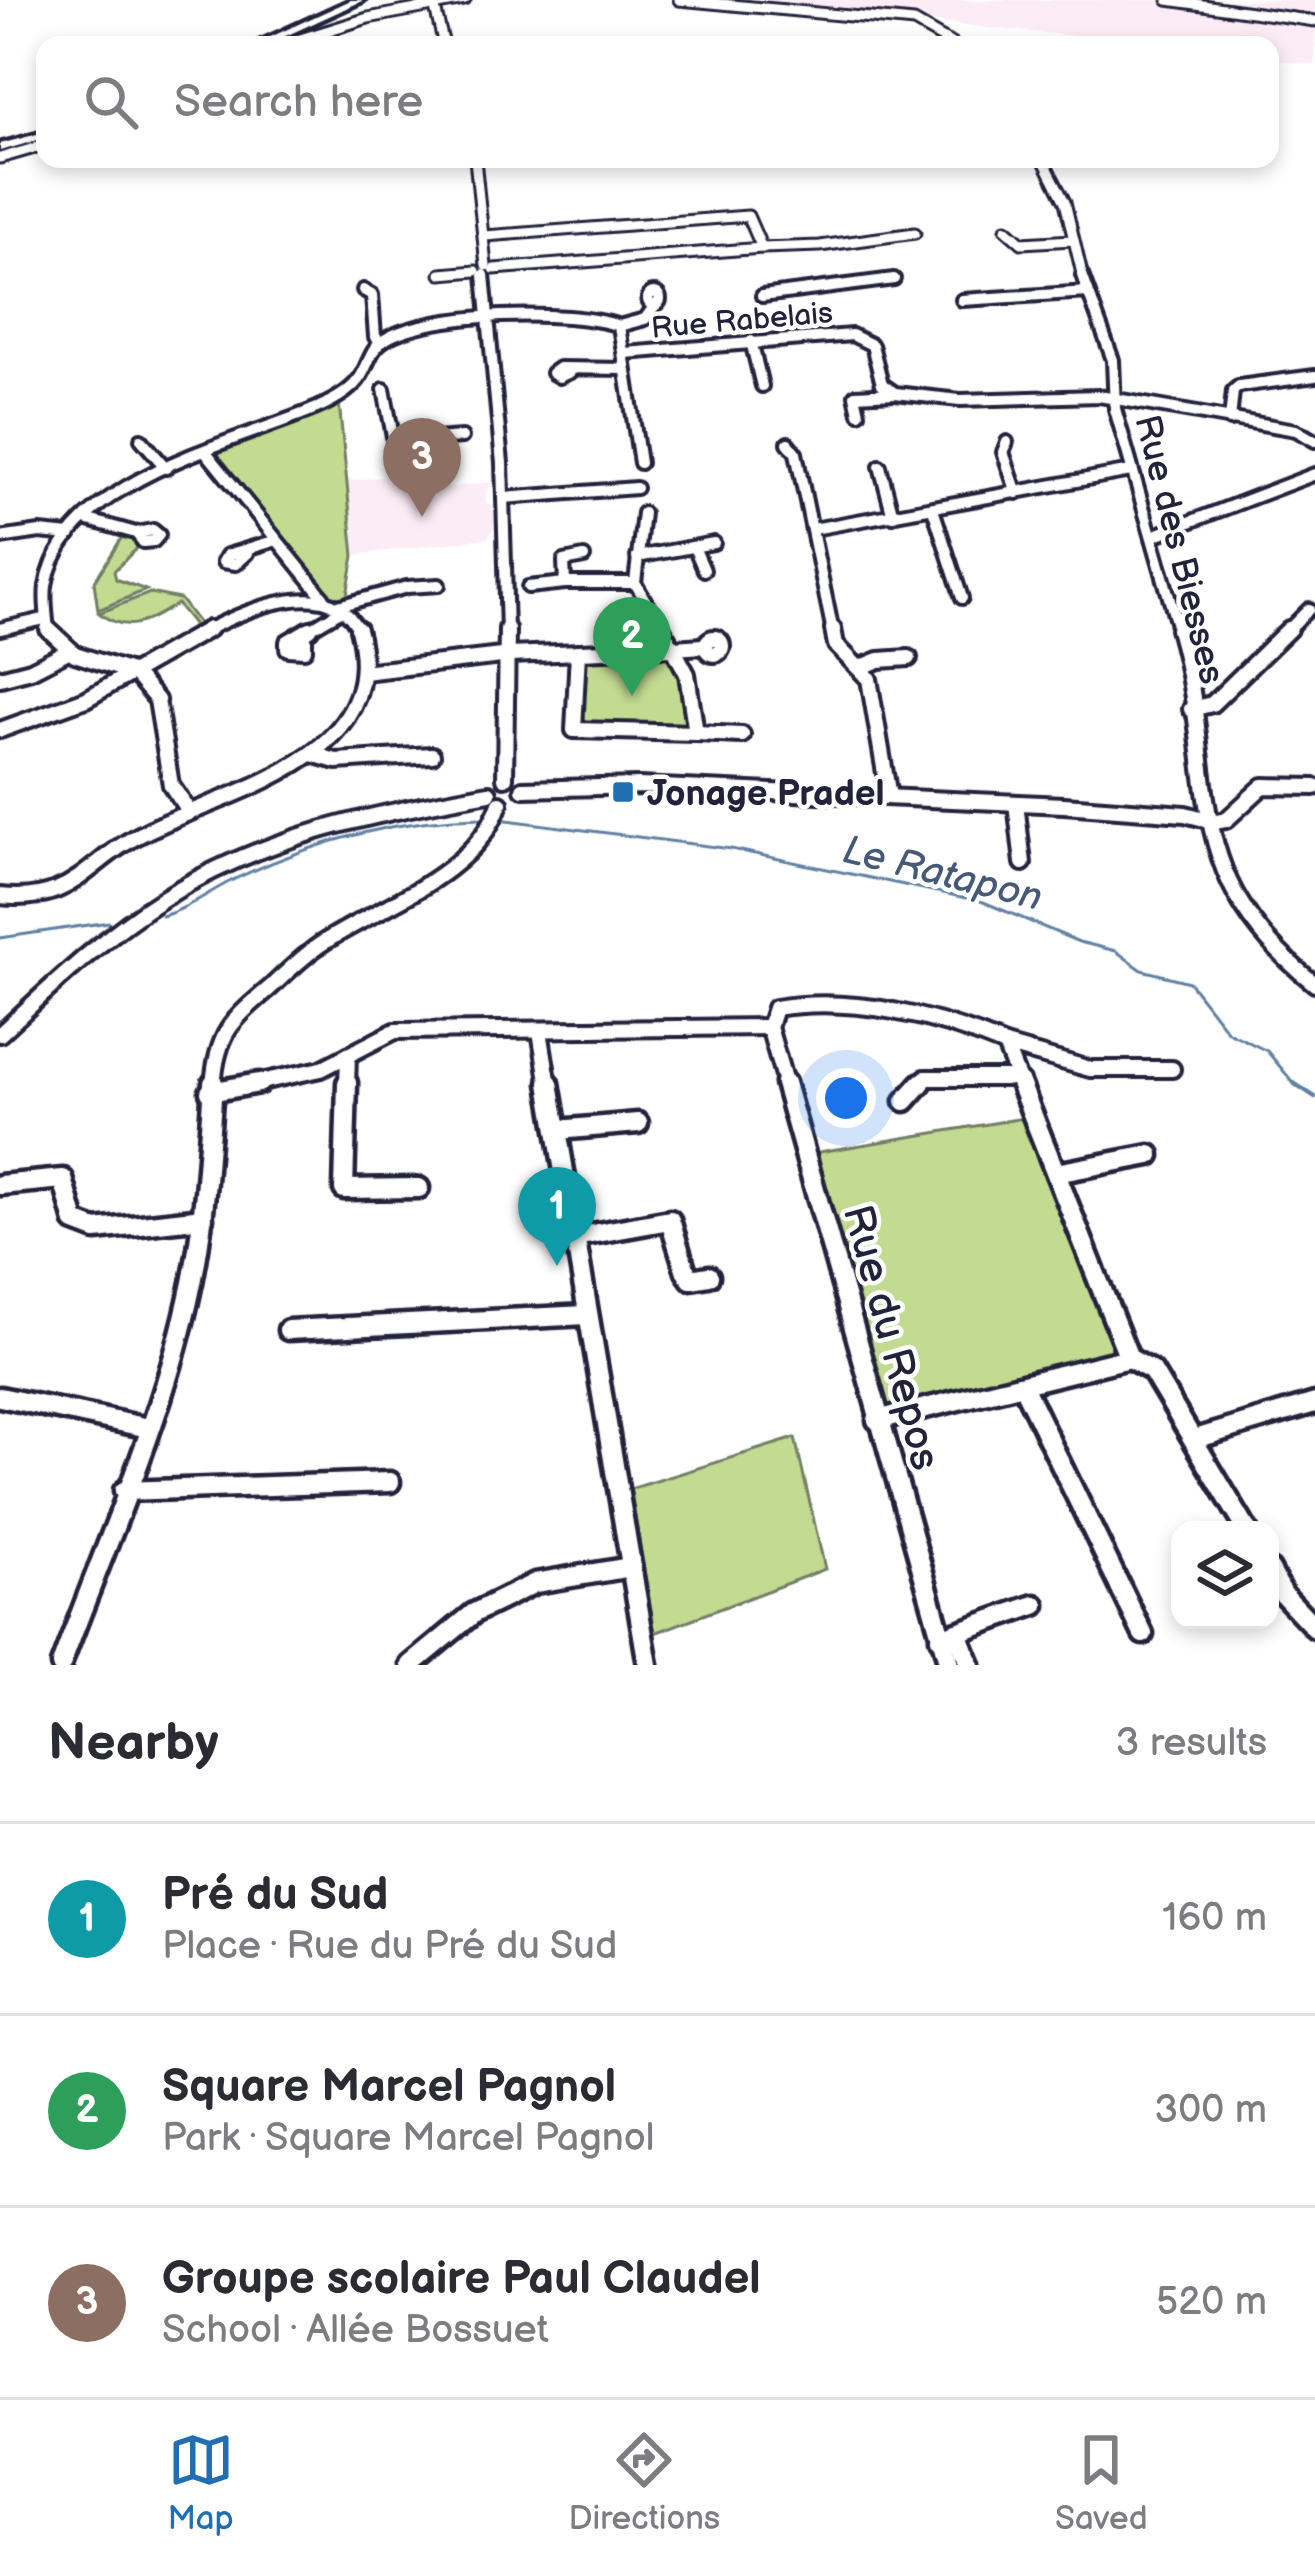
<!DOCTYPE html>
<meta charset="utf-8">
<style>
body{margin:0;font-family:"Balsamiq Sans",sans-serif;background:#f7f7f7;color:#2b2b33}
.controls{position:absolute;right:36px;bottom:36px;display:grid;overflow:hidden;border-radius:24px;box-shadow:0 6px 18px #0003}
.controls button{width:108px;height:108px;display:grid;place-items:center;padding:0;border:0;border-bottom:3px solid #e1e1e2;background:#fff;color:#2b2b33;font:60px sans-serif}
.you{position:absolute;left:846px;top:1098px;width:42px;height:42px;margin:-30px;border:9px solid #fff;border-radius:50%;background:#1a73e8;box-shadow:0 0 0 18px #1a73e833}
.badge{display:grid;place-items:center;width:78px;height:78px;border-radius:50%;background:#1f6fb2;color:#fff;font-size:39px;font-weight:700}
.pin{position:absolute;translate:-50% -99px;filter:drop-shadow(0 3px 6px #0008)}
.pin::after{content:'';position:absolute;top:63px;width:42px;height:36px;background:inherit;clip-path:polygon(0 0,100% 0,50% 100%)}
.list{margin:0;padding:0;list-style:none}
h2{display:flex;justify-content:space-between;align-items:center;height:156px;margin:0;padding:0 48px;font-size:51px}
h2 small{font-size:39px;font-weight:400;color:#7c7c81}
.list li{display:grid;grid-template-columns:78px 1fr auto;gap:36px;align-items:center;box-sizing:border-box;height:192px;padding:0 48px;border-top:3px solid #e1e1e2}
.list b{display:block;font-size:45px;white-space:nowrap}
.list p{margin:0;font-size:39px;white-space:nowrap;color:#7c7c81}
.list em{font-size:39px;font-style:normal;color:#7c7c81}
.icon{flex:none;width:66px;height:66px;fill:none;stroke:currentColor;stroke-width:2;stroke-linecap:round;stroke-linejoin:round}
.map{position:relative;flex:none;width:1315px;height:1665px;overflow:hidden}
.search{position:absolute;background:#fff;box-shadow:0 6px 18px #0003;left:36px;right:36px;top:36px;height:132px;display:flex;align-items:center;gap:30px;box-sizing:border-box;padding:0 42px;border-radius:24px;color:#7c7c81;font-size:45px}
.sheet{height:732px;background:#fff}
nav{display:flex;justify-content:space-around;align-items:center;box-sizing:border-box;height:168px;border-top:3px solid #e1e1e2;background:#fff;font-size:33px;color:#7c7c81}
nav a{display:grid;justify-items:center;gap:6px}
nav .on{color:#1f6fb2}
.map>svg:first-child{display:block}
.built{fill:#fcecf5}
.green{fill:#c2db91;stroke:#727e66;stroke-width:3}
.lines{fill:none;stroke-linecap:round;stroke-linejoin:round}
.stream-far1{stroke:#6081a2;stroke-width:3}
.stream{stroke:#6081a2;stroke-width:4.5}
.street-far3-casing{stroke:#22223b;stroke-width:15}
.street-far2-casing{stroke:#22223b;stroke-width:18}
.street-far1-casing{stroke:#22223b;stroke-width:22}
.street-casing{stroke:#22223b;stroke-width:27}
.secondary-casing{stroke:#22223b;stroke-width:9}
.street-far3{stroke:#fff;stroke-width:9}
.street-far2{stroke:#fff;stroke-width:10}
.street-far1{stroke:#fff;stroke-width:14}
.street{stroke:#fff;stroke-width:18}
.secondary{fill:#fff;fill-rule:evenodd}
.poi-dot{fill:#1f6fb2;stroke:#fff;stroke-width:4.5}
.labels{text-anchor:middle;stroke-width:9;stroke-linejoin:round;paint-order:stroke}
.far-street-label{font-size:30px;fill:#22223b;stroke:#fff}
.street-label{font-size:36px;fill:#22223b;stroke:#fff}
.poi-label{font-size:36px;font-weight:bold;fill:#22223b;stroke:#fff;text-anchor:start}
.water-label{font-size:39px;font-style:italic;fill:#465977;stroke:#fff}
.near-street-label{font-size:42px;fill:#22223b;stroke:#fff}
</style>
<div class="map">
<svg width="1315" height="1665" viewBox="0 0 1315 1665">
<rect width="100%" height="100%" fill="#fff"/>
<filter id="ink" filterUnits="userSpaceOnUse"><feTurbulence type="fractalNoise" baseFrequency=".00833" numOctaves="2"/><feDisplacementMap in="SourceGraphic" scale="24" xChannelSelector="R" yChannelSelector="G"/><feConvolveMatrix kernelMatrix="1 2 1 2 8 2 1 2 1" color-interpolation-filters="sRGB"/></filter>
<g filter="url(#ink)">
<g class="built">
<polygon points="695,0 1315,0 1315,65 1270,59 1270,45 1171,45"/>
<polygon points="439,470 443,488 492,482 485,494 486,503 493,506 494,528 487,538 354,555 347,481"/>
</g>
<g class="green">
<polygon points="339,402 354,556 346,600 330,595 217,457 221,449"/>
<polygon points="124,534 132,535 137,548 114,571 116,579 146,590 98,610 94,582"/>
<path d="M150 593 180 599 202 628 198 630 177 604C149 620 129 636 99 613Z"/>
<polygon points="665,653 673,657 689,722 679,730 585,728 578,718 584,658"/>
<polygon points="1030,1117 1120,1351 893,1411 877,1402 813,1153"/>
<polygon points="795,1438 825,1569 655,1633 630,1489"/>
</g>
<g class="lines">
<g class="stream-far1">
<polyline points="499,819 731,849 981,901 1079,942 1116,951 1142,970 1189,982 1228,1032 1267,1051 1296,1086"/>
<path d="M162 916C190 908 211 890 237 878 316 841 401 817 489 818"/>
<polyline points="0,938 109,922"/>
</g>
<polyline class="stream" points="1294,1083 1315,1097"/>
<defs>
<g id="street-far3">
<polyline points="433,0 444,45"/>
<polyline points="679,0 914,22 954,45"/>
<polyline points="1168,0 1315,21"/>
<polyline points="281,45 368,18 465,0"/>
<polyline points="0,158 45,145"/>
<polyline points="475,159 486,266"/>
<polyline points="1043,159 1065,202 1083,278"/>
<polyline points="1006,229 1022,243 1073,240"/>
<polyline points="485,236 748,216 762,248 494,269"/>
<polyline points="762,248 820,246 915,233"/>
<polyline points="441,274 476,271"/>
</g>
<g id="street-far2">
<polyline points="484,275 502,463 507,632"/>
<polyline points="1082,275 1113,360 1115,409 1179,632"/>
<polyline points="363,290 372,295 375,337 381,342"/>
<circle cx="654" cy="299" r="6"/>
<polyline points="762,296 894,279"/>
<polyline points="962,300 1088,292"/>
<polyline points="619,326 640,463"/>
<polyline points="619,326 645,319 656,304"/>
<polyline points="751,341 762,386"/>
<polyline points="625,353 852,335 872,345 882,384 895,393 960,400 1099,396 1296,430 1315,441"/>
<polyline points="570,372 559,377 552,373 559,368 625,369"/>
<polyline points="384,389 394,442 462,437"/>
<polyline points="859,413 855,395 895,393"/>
<polyline points="1230,420 1233,391 1239,386 1315,376"/>
<polyline points="141,439 166,468"/>
<polyline points="1007,442 1003,452 1017,493"/>
<polyline points="788,443 796,453 833,632"/>
<polyline points="206,452 324,598"/>
<polyline points="880,466 893,516"/>
<polyline points="503,498 636,488"/>
<polyline points="933,509 962,598"/>
<polyline points="643,513 635,583 664,632"/>
<polyline points="85,519 136,533"/>
<polyline points="813,529 1131,471"/>
<polygon points="153,530 159,535 154,541 143,542 136,533"/>
<polyline points="1153,536 1315,474"/>
<polyline points="0,538 40,532 70,535"/>
<polyline points="694,547 704,570"/>
<polyline points="248,553 236,564 223,562 227,555 277,540"/>
<polyline points="584,557 564,561 565,583 635,583"/>
<polyline points="637,557 714,543"/>
<polyline points="528,587 565,583"/>
<polyline points="338,606 407,587 439,585"/>
<polyline points="0,629 44,619"/>
<path d="M48 632C47 618 44 600 46 586 63 480 235 443 317 408 333 401 352 391 361 376 369 363 371 347 386 339 430 312 571 309 619 326"/>
<path d="M203 632C245 610 333 571 359 632"/>
<polyline points="305,632 342,610"/>
<polyline points="1286,632 1309,609"/>
</g>
<g id="street-far1">
<polyline points="48,629 75,654 134,673 157,700 171,785 189,812"/>
<polyline points="833,629 836,645 869,679 889,797"/>
<path d="M1178 629C1220 774 1175 874 1315 984"/>
<polyline points="304,634 304,649 288,648 288,642 310,629"/>
<circle cx="714" cy="646" r="8"/>
<polyline points="578,652 574,730 696,733 687,674 673,648 704,646"/>
<polyline points="859,668 879,660 909,658"/>
<polyline points="363,672 510,655 673,648 662,629"/>
<polyline points="0,678 31,670 70,650"/>
<polyline points="1191,709 1212,704 1289,629"/>
<polyline points="0,730 86,699 209,629"/>
<polyline points="696,733 742,735"/>
<polyline points="312,754 336,761 432,755"/>
<polyline points="505,778 507,629"/>
<polyline points="523,789 639,786 1064,805 1185,814 1216,822 1226,820 1263,786 1315,787"/>
<polyline points="1016,803 1023,863"/>
<path d="M0 896C76 904 86 860 147 831 230 790 393 758 358 629"/>
<polyline points="769,1027 786,1086"/>
<path d="M769 1027 775 1008C851 996 935 1015 1005 1045"/>
<polyline points="540,1031 549,1086"/>
<path d="M0 1034C52 986 104 936 164 898 263 836 376 813 489 793"/>
<path d="M213 1086C217 1032 232 1020 271 987 287 972 303 956 321 944 381 905 476 875 500 803"/>
<polyline points="242,1086 321,1069 395,1031 769,1027"/>
<polyline points="347,1086 348,1055"/>
<polyline points="918,1086 925,1078 1018,1078"/>
<polyline points="1021,1086 1005,1045 1090,1069 1172,1069"/>
</g>
<g id="street">
<polyline points="347,1083 344,1189 419,1188"/>
<polyline points="549,1083 648,1665"/>
<polyline points="785,1083 949,1665"/>
<polyline points="1020,1083 1129,1358"/>
<polyline points="210,1092 259,1083"/>
<polyline points="905,1101 921,1083"/>
<polyline points="558,1130 638,1123"/>
<polyline points="1056,1173 1150,1155"/>
<polyline points="0,1185 63,1179 75,1222 96,1230 203,1218"/>
<polyline points="575,1237 670,1220 686,1272 691,1279 709,1276"/>
<polyline points="288,1330 587,1315"/>
<polyline points="1129,1358 1152,1371 1247,1530"/>
<polyline points="1023,1386 1143,1634"/>
<polyline points="0,1397 149,1428"/>
<polyline points="877,1420 1129,1358"/>
<polyline points="1195,1439 1315,1403"/>
<polyline points="124,1491 390,1482"/>
<polyline points="1270,1570 1283,1594 1315,1628"/>
<polyline points="957,1633 970,1665"/>
<polyline points="940,1638 1035,1605"/>
<path d="M61 1665C105 1546 160 1425 188 1301 205 1229 208 1156 213 1083"/>
<polyline points="411,1665 474,1613 535,1583 631,1567"/>
</g>
<g id="secondary">
<polygon points="351,0 364,0 266,45 253,45"/>
<polygon points="45,132 45,138 0,151 0,144"/>
</g>
</defs>
<use href="#street-far3" class="street-far3-casing"/>
<use href="#street-far2" class="street-far2-casing"/>
<use href="#street-far1" class="street-far1-casing"/>
<use href="#street" class="street-casing"/>
<use href="#secondary" class="secondary-casing"/>
<use href="#street-far3" class="street-far3"/>
<use href="#street-far2" class="street-far2"/>
<use href="#street-far1" class="street-far1"/>
<use href="#street" class="street"/>
<use href="#secondary" class="secondary"/>
</g>
</g>
<rect class="poi-dot" x="611" y="780" width="24" height="24" rx="6"/>
<g class="labels">
<g class="far-street-label">
<text transform="translate(742 320) rotate(-5)" y="10">Rue Rabelais</text>
</g>
<g class="street-label">
<text transform="translate(1181 549) rotate(76)" y="13">Rue des Biesses</text>
</g>
<g class="poi-label">
<text x="647" y="805">Jonage Pradel</text>
</g>
<g class="water-label">
<text transform="translate(943 872) rotate(14)" y="14">Le Ratapon</text>
</g>
<g class="near-street-label">
<text transform="translate(893 1337) rotate(75)" y="15">Rue du Repos</text>
</g>
</g>
</svg>
<div class="controls">
<button><svg class="icon" aria-label="layers" viewBox="0 0 24 24"><path d="M12 4l9 5-9 5-9-5zM3 14l9 5 9-5"/></svg></button>
</div>
<div class="you"></div>
<div class="pin badge" style="left:557px;top:1266px;background:#0f9aa8">1</div>
<div class="pin badge" style="left:632px;top:696px;background:#2e9e5b">2</div>
<div class="pin badge" style="left:422px;top:517px;background:#8d6e63">3</div>
<div class="search"><svg class="icon" aria-label="search" viewBox="0 0 24 24"><circle cx="10" cy="10" r="6"/><path d="M15 15l6 6"/></svg>Search here</div>
</div>
<section class="sheet">
<h2>Nearby<small>3 results</small></h2>
<ul class="list">
<li><span class="badge" style="background:#0f9aa8">1</span><div><b>Pré du Sud</b><p>Place · Rue du Pré du Sud</p></div><em>160 m</em></li>
<li><span class="badge" style="background:#2e9e5b">2</span><div><b>Square Marcel Pagnol</b><p>Park · Square Marcel Pagnol</p></div><em>300 m</em></li>
<li><span class="badge" style="background:#8d6e63">3</span><div><b>Groupe scolaire Paul Claudel</b><p>School · Allée Bossuet</p></div><em>520 m</em></li>
</ul>
</section>
<nav>
<a class="on"><svg class="icon" aria-label="map" viewBox="0 0 24 24"><path d="M3 6l6-2 6 2 6-2v14l-6 2-6-2-6 2zM9 4v14M15 6v14"/></svg>Map</a>
<a><svg class="icon" aria-label="directions" viewBox="0 0 24 24"><path d="M12 3l9 9-9 9-9-9zM9 14v-3h6M13 9l2 2-2 2"/></svg>Directions</a>
<a><svg class="icon" aria-label="saved" viewBox="0 0 24 24"><path d="M7 4h10v16l-5-4-5 4z"/></svg>Saved</a>
</nav>
